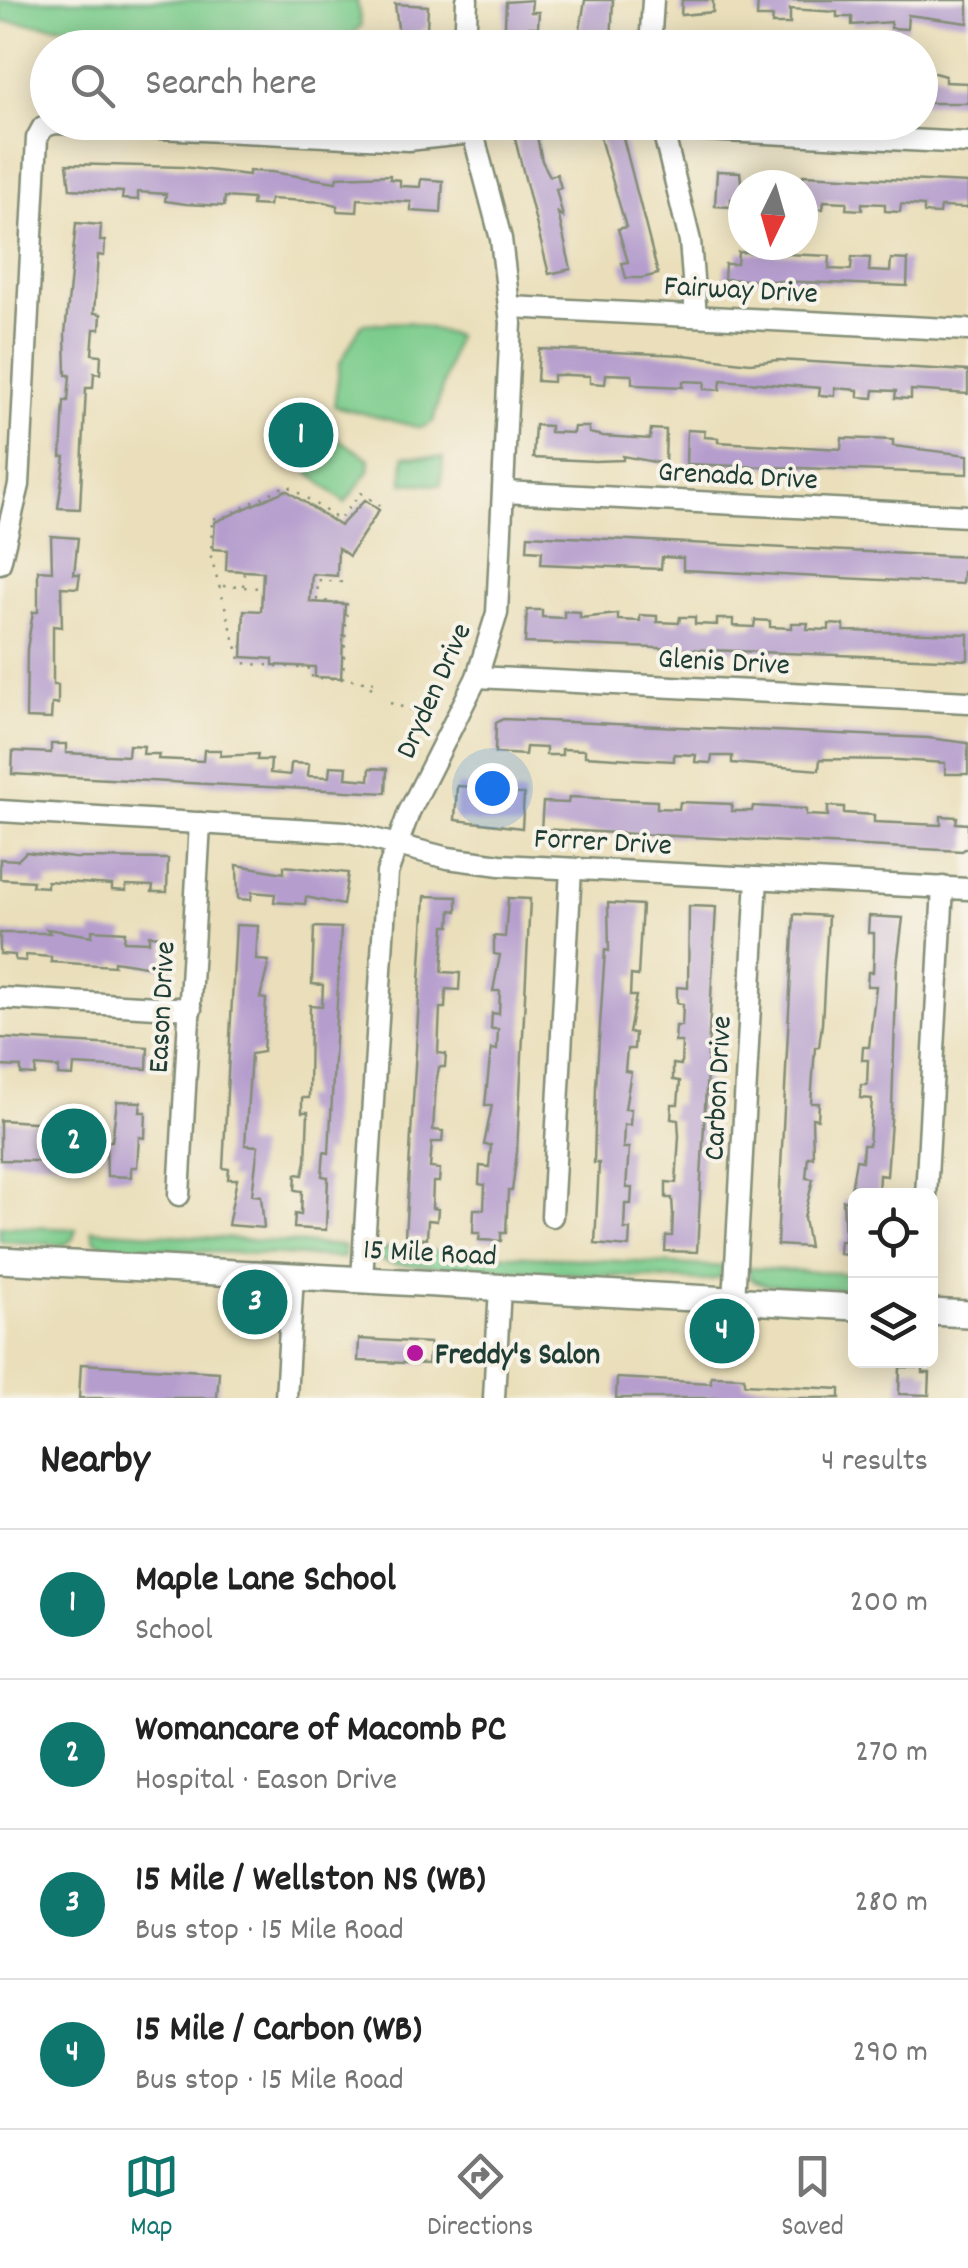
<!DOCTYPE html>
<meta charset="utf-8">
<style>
body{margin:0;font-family:Dekko,sans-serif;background:#f2f2f2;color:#222}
.controls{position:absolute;right:30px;bottom:30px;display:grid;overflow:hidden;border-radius:15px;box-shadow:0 5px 25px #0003}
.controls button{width:90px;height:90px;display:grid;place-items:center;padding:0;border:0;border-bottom:2px solid #e0e0e0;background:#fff;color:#222;font:50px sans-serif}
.compass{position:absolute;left:728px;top:170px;width:90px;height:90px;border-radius:50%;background:#fff;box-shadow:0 5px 25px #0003;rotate:185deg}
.you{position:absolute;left:492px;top:788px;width:35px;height:35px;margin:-25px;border:8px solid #fff;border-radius:50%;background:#1a73e8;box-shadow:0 0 0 15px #1a73e833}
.badge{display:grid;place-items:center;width:65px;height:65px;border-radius:50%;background:#0f766e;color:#fff;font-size:32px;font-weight:700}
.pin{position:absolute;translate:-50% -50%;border:5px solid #fff;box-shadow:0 2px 10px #0006}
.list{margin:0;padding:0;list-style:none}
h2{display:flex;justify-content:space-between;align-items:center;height:130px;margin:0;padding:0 40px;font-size:42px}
h2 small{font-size:32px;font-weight:400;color:#767676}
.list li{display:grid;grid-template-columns:65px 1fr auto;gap:30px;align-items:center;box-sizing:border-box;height:150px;padding:0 40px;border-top:2px solid #e0e0e0}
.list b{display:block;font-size:38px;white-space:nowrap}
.list p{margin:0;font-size:32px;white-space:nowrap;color:#767676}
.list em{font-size:32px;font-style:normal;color:#767676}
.icon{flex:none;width:55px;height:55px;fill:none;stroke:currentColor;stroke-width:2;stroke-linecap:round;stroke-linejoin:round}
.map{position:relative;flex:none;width:968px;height:1398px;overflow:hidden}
.search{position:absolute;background:#fff;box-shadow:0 5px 25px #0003;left:30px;right:30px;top:30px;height:110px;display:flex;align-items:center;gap:25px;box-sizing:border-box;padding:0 35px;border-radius:55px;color:#767676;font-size:38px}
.sheet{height:730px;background:#fff}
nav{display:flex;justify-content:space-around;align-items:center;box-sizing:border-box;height:140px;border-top:2px solid #e0e0e0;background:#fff;font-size:28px;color:#767676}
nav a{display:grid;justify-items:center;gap:5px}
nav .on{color:#0f766e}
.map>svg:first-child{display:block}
.green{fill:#7ccc8c;stroke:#4e8460;stroke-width:2.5}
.building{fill:#b59ecd}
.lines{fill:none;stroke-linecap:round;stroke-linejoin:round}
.minor-casing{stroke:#848e77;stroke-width:25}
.major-casing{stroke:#848e77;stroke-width:30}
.path{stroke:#848e77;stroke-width:2.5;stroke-dasharray:2.5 8;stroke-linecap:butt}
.minor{stroke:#fff;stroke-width:20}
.major{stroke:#fff;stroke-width:25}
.poi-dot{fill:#b5179e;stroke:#f7f3e8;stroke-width:4}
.labels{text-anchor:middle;stroke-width:8;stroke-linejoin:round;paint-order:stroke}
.street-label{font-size:30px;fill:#1f3d34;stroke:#f7f3e8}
.poi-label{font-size:30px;font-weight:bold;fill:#1f3d34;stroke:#f7f3e8;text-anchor:start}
</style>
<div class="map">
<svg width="968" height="1398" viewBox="0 0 968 1398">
<rect width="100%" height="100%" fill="#f7f3e8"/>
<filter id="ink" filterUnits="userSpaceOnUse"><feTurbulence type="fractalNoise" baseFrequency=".01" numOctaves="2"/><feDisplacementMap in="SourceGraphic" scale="20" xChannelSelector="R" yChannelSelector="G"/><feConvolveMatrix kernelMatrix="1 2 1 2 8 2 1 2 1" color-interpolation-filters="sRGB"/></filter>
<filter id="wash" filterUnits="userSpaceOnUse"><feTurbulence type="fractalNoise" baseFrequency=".0048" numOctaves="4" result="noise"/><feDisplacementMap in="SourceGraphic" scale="40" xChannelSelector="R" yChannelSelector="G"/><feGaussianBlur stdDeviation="2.25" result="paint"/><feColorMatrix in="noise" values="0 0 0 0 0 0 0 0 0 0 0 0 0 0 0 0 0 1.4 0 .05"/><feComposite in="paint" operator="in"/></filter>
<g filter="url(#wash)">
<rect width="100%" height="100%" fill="#eadfba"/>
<g class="green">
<polygon points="0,0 357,0 361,26 355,31 354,47 300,47 0,21"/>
<polygon points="409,322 456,336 433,422 421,428 334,406 340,363 362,324"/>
<polygon points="333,436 370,459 369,471 345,503 307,471 310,454 301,453 303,438 325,442"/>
<polygon points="404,456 443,458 441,485 403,483"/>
<polygon points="0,1226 76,1229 73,1239 64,1245 0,1241"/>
<polygon points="92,1230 344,1246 344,1258 106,1247 95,1241"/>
<polygon points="382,1248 725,1267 719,1278 706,1281 393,1264 381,1260"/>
<polygon points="746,1268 855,1274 855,1290 766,1285 751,1279"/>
</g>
<g id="blocks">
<g class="building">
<polygon points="532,0 531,12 539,12 538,27 530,27 530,48 504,48 506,2"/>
<polygon points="585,0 613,0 611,43 578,41"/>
<polygon points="682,0 713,0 713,12 681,15"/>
<polygon points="758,0 968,0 968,23 908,15 907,29 891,28 891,22 852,25 852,17 837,17 837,12 790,9 790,24 772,24 773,17 757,17"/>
<polygon points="395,4 428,6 427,29 421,29 421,37 399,36"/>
<polygon points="920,69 945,76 945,82 968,83 968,103 920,103"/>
<polygon points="534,122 542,161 550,176 557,174 561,188 556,189 563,217 558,213 571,269 549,274 512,127"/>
<polygon points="620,126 658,274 642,278 626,278 622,263 628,262 618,229 626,227 598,131"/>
<polygon points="67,164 183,167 249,175 249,171 271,172 336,182 337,177 390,175 390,179 400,180 400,186 420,187 421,179 443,181 441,213 411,211 411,202 358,199 357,212 337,211 337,205 325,202 270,199 269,206 252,205 253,199 225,197 224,206 186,204 165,201 166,194 138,192 138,200 122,199 123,192 70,189"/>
<polygon points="717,171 740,172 743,200 731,199 731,207 715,206"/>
<polygon points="803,175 968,183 968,208 940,207 939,214 924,213 924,206 901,204 900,212 885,211 885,204 862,203 862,210 846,209 847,202 824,201 823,209 808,208 808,200 803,200"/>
<polygon points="76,223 101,225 100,241 105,241 104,256 98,255 94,313 101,314 100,329 94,329 92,354 101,355 100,374 94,373 93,388 86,388 80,509 58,508 65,457 61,457 64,401 68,401 70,375 66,375 65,334"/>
<polygon points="738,252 830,256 829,269 851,270 852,257 870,258 869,271 890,272 891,259 908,260 907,286 724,279 725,264 737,264"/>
<polygon points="539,349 684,355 750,363 778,360 968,371 968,394 911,390 911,399 895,398 896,391 874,390 873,398 858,397 858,390 835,388 835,396 819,395 820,388 721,380 720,390 704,389 705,382 683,381 683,387 639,385 632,383 632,375 606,374 605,384 590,383 590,376 568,375 553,375 553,382 537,381"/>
<polygon points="535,425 550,426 550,432 573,433 574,427 589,427 589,433 603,436 650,439 651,429 666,430 665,464 623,456 623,460 595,461 533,458"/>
<polygon points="687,430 705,431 704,437 718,438 718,442 805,447 841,449 842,438 893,440 893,446 968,455 968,474 686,464"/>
<polygon points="286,490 340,526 365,500 379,510 349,556 338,548 337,576 312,574 310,602 345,604 341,678 315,677 315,667 273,665 273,659 242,657 244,610 261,611 263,572 226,570 227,550 213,549 215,522"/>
<polygon points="528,535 968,557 968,572 963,572 962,584 683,570 683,558 662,557 661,569 541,564 542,551 527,550"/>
<polygon points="51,536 78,538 74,574 80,574 78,588 61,587 62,627 53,626 53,685 58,685 58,704 52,704 51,719 26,718 27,649 33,612 38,612 38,570 52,571"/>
<polygon points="527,610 542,610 542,617 564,618 564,611 580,612 580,618 618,614 618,620 640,621 640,615 657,616 657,622 679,623 680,617 695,617 695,624 717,625 717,619 733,619 733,626 754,627 755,620 770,621 770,627 792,628 792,623 808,623 807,629 829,630 829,624 844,625 844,631 968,634 968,660 525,643"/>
<polygon points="503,719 928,738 968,743 968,774 945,774 945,763 898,760 820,759 819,770 732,763 732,756 712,756 711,763 695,762 696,755 674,754 674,761 632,759 585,756 585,750 562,749 562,755 546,755 546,748 526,747 525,755 495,753 496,723"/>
<polygon points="51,744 66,744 66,753 128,756 129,745 144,746 143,754 159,754 158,759 203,761 204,750 221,750 220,756 258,754 257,760 271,760 270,773 290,775 291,763 309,764 308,776 329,777 330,766 347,767 346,778 369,780 370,768 387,769 386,793 12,774 13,751 51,753"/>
<polygon points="457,786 472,787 472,793 524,794 522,828 455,820"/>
<polygon points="569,797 657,801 657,808 679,809 680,802 732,804 731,811 752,811 753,806 806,809 806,815 828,816 828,806 844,807 844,813 874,815 874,822 941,825 941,816 957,817 956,823 968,824 968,847 962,851 541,829 543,802 568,803"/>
<polygon points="26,852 74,858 168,859 167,892 152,892 153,886 126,885 126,891 112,890 112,885 47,881 47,887 32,886 33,881 0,879 0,859 18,860"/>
<polygon points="237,865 284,873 284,866 348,873 343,905 306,897 305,904 274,902 275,894 252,892 251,900 238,899"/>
<polygon points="425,896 457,897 457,911 451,910 450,926 445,926 442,972 460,973 459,990 446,989 445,1008 440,1008 438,1053 446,1054 445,1067 439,1067 436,1083 433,1130 443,1131 442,1142 432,1142 430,1168 440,1169 439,1182 433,1182 432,1208 438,1209 437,1221 428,1220 427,1239 405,1237"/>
<polygon points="508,898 530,899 517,1152 512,1191 508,1191 506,1233 501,1233 501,1241 479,1240 480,1233 473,1233 474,1209 484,1209 485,1185 479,1184 480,1166 489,1167 491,1145 484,1145 492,1105 485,1105 491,1049 497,1050 498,1029 491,1029 492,1013 499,1014 500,991 493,991 500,955 494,954 494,936 505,937"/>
<polygon points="608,903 642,905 638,976 631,975 630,996 636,996 629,1033 635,1033 634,1049 627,1049 625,1071 631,1072 625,1109 631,1109 630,1125 624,1125 623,1148 629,1148 626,1188 632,1188 631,1204 625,1204 624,1229 630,1229 629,1247 595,1244 599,1163 594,1163 596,1086 605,950 609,951"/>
<polygon points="689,906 716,907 697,1252 665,1251 666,1236 672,1236 673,1214 672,1198 666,1198 666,1182 676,1183 679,1136 678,1120 671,1119 672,1104 678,1104 680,1081 673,1080 673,1064 681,1065 682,1042 675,1042 676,1026 682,1026 683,1004 677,1003 677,987 688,988"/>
<polygon points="794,914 828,916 822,1024 819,1047 815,1047 811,1103 819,1103 818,1119 812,1118 813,1157 808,1157 806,1178 813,1179 804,1218 809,1247 777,1245"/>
<polygon points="869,916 903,918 897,965 892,1107 887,1176 879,1175 878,1196 850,1196 856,1160 862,1161 863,1145 869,1145 872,1099 860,1098 861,1085 867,1085 868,1060 862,1060 863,1047 869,1047 876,986 867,986 868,972 873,972 874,949 874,933 868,933"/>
<polygon points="236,925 258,926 256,960 269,961 260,998 266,999 263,1052 251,1054 245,1145 258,1146 252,1195 261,1196 264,1228 228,1225 237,1179 228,1179 229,1169 223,1168"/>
<polygon points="314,927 341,928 329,1153 324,1152 322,1176 328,1177 326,1230 294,1228 295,1214 301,1215 302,1191 295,1190 296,1174 303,1175 306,1161 308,1112 302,1112 302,1098 309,1098 310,1005 322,1006 323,985 312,984"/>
<polygon points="47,929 92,936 92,930 125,932 124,941 149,942 149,935 166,936 164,969 114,961 114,966 51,962 51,957 26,955 26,961 15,960 15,955 0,954 0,933 50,933"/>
<polygon points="0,1038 148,1047 147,1069 74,1065 73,1076 58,1075 59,1068 36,1066 35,1075 21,1074 21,1067 0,1066"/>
<polygon points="117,1101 141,1102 140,1112 146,1112 145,1138 139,1137 137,1167 131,1167 131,1177 107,1176 106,1141 112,1141"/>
<polygon points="0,1120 82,1125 80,1158 66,1158 66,1162 0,1160"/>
<polygon points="843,1200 856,1200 856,1256 839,1254 840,1241 845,1241"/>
<polygon points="359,1339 430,1343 428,1364 358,1361"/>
<polygon points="81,1364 219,1372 217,1398 79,1398"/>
<polygon points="900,1367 923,1368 923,1373 930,1373 929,1395 899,1394"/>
<polygon points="711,1376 744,1377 744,1384 840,1389 840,1398 616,1398 617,1378 711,1383"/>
</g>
</g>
</g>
<g filter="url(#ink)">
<use href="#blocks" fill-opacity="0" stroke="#848e77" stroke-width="2.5"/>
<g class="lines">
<defs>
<g id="minor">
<polyline points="266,48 266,46"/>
<polyline points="465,48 467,0"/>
<polyline points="650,48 653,0"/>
<polyline points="661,122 690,241 696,316"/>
<polyline points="663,128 968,143"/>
<polyline points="510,307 968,330"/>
<polyline points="504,492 968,516"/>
<polyline points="0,563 19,485 37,138 43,127 55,123 408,140 472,133"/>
<polyline points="477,677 968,702"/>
<polyline points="0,811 346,832 448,858 500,865 968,889"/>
<polyline points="0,998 191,1009"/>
<polyline points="179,1195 200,823"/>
<polyline points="926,1196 943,887"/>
<polyline points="552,1216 571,869"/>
<polyline points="362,1279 387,873 409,812 477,677 497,613 511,323 501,239 470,122"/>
<polyline points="734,1301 757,878"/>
<polyline points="286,1398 293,1275"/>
<polyline points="494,1398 500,1287"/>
</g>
<g id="major">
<polyline points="0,1260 856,1307"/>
<polyline points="930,1312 968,1314"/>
</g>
</defs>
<use href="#minor" class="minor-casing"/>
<use href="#major" class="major-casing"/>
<g class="path">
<polyline points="342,582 318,580 317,600 347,604 343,679 374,682"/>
<polyline points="223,586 261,588"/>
<polyline points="243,586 244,573"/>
<polyline points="343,679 312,678 312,669 241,663 211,557 212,518 220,519 287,485 339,520 361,493 384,508"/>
<polyline points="361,681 372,688"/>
<polyline points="390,703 436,718"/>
</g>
<use href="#minor" class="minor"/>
<use href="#major" class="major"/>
</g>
</g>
<circle class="poi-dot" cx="415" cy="1353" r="10"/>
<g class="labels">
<g class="street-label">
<text transform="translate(741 288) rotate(3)" y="10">Fairway Drive</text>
<text transform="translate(738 474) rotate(3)" y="10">Grenada Drive</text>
<text transform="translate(724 660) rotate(3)" y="10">Glenis Drive</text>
<text transform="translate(432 690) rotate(-66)" y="10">Dryden Drive</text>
<text transform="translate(603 840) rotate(3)" y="10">Forrer Drive</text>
<text transform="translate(160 1007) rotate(-87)" y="10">Eason Drive</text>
<text transform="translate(716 1088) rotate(-87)" y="10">Carbon Drive</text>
<text transform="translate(430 1251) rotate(3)" y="10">15 Mile Road</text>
</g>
<g class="poi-label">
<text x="435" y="1363">Freddy's Salon</text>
</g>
</g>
</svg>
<div class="controls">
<button><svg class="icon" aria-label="locate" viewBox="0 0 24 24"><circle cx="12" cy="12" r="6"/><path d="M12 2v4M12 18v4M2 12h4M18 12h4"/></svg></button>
<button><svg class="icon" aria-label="layers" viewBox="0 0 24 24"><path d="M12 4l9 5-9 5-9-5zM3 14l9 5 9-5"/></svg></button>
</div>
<svg class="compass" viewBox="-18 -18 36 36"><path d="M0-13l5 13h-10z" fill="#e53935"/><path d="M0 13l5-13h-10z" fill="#767676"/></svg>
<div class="you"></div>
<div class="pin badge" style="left:301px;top:435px">1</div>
<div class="pin badge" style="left:74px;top:1141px">2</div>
<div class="pin badge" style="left:255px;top:1302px">3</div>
<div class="pin badge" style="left:722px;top:1331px">4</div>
<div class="search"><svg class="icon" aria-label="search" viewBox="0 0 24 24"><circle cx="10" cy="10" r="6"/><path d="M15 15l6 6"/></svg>Search here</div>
</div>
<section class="sheet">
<h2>Nearby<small>4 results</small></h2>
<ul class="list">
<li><span class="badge">1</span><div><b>Maple Lane School</b><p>School</p></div><em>200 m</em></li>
<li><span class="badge">2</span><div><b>Womancare of Macomb PC</b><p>Hospital · Eason Drive</p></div><em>270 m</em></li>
<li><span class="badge">3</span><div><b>15 Mile / Wellston NS (WB)</b><p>Bus stop · 15 Mile Road</p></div><em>280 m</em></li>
<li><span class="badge">4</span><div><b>15 Mile / Carbon (WB)</b><p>Bus stop · 15 Mile Road</p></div><em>290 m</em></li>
</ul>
</section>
<nav>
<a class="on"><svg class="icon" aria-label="map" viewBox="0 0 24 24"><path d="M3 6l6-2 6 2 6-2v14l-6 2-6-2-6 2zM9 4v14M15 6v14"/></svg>Map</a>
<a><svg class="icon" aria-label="directions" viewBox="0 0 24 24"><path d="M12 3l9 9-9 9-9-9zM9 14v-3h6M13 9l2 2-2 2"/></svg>Directions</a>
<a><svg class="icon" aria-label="saved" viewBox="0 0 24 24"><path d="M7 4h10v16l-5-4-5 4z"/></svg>Saved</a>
</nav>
